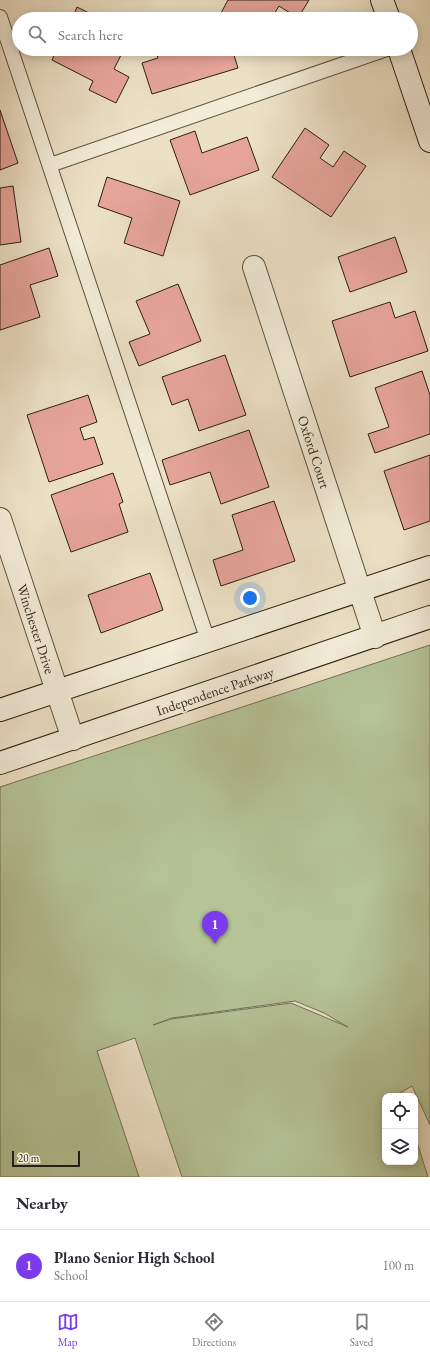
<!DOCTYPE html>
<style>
body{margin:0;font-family:"EB Garamond",serif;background:#f2f2f3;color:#2b2b33}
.controls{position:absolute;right:12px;bottom:12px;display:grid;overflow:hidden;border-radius:8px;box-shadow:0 2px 10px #0003}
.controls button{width:36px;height:36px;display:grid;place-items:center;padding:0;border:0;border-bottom:1px solid #e1e1e2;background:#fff;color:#2b2b33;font:20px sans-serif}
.scale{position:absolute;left:12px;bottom:10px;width:68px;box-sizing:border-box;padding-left:4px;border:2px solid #2a1f14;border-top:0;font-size:11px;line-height:14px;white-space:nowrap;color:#2a1f14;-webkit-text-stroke:3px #f3ecd9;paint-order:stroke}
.you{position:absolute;left:250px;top:598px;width:14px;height:14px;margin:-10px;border:3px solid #fff;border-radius:50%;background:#1a73e8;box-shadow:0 0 0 6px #1a73e833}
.badge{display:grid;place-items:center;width:26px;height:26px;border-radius:50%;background:#7c3aed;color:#fff;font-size:13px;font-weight:700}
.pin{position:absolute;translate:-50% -33px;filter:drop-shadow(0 1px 2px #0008)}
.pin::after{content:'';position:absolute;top:21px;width:14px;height:12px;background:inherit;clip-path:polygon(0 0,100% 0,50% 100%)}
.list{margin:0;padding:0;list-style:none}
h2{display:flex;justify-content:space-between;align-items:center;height:52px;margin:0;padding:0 16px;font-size:17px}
h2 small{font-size:13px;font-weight:400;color:#7c7c81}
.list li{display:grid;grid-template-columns:26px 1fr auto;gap:12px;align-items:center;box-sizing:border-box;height:72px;padding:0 16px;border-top:1px solid #e1e1e2}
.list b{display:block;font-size:15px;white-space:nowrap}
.list p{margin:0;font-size:13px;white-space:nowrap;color:#7c7c81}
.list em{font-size:13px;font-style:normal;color:#7c7c81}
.icon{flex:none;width:22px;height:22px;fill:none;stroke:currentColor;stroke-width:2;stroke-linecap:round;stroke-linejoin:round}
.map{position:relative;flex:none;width:430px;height:1177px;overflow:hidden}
.search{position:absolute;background:#fff;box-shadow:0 2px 10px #0003;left:12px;right:12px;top:12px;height:44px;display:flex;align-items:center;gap:10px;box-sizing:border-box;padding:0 14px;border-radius:22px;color:#7c7c81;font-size:15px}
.sheet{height:124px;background:#fff}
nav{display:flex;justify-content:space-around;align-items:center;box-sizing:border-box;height:56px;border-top:1px solid #e1e1e2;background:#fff;font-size:11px;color:#7c7c81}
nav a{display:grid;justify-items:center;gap:2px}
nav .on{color:#7c3aed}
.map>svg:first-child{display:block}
.green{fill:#b5c397;stroke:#707156;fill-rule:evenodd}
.building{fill:#e7a59a;stroke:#2a1f14}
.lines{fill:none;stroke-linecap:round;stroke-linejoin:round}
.lane-casing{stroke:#5b5040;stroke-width:16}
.street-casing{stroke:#5b5040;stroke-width:24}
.secondary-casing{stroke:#2a1f14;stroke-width:24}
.lane{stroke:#f3ecd9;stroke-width:14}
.street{stroke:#f3ecd9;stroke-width:22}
.secondary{stroke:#f3ecd9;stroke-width:22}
.labels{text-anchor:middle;stroke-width:3.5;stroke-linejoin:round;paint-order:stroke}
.street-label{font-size:14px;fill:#2a1f14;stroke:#f3ecd9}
</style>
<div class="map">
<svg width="430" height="1177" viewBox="0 0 430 1177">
<rect width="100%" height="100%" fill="#ede1c5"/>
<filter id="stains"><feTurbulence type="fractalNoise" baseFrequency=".005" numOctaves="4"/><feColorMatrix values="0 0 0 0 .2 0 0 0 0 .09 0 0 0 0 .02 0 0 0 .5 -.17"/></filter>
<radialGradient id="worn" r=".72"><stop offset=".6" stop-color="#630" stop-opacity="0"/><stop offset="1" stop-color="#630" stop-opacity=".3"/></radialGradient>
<path class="green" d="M430 645V1125L412 1086 395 1096H385V1162H415V1136L428 1177H182L135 1038 97 1051 139 1177H0V787ZM295 1001 324 1013 348 1027 291 1003 171 1019 153 1025 172 1018Z"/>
<g class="building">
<polygon points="228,0 309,0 298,18 279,6 271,19 231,19 221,13"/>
<polygon points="77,7 101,19 72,19"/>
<polygon points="57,49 124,49 114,69 129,77 116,103 89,90 93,81 52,60"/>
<polygon points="155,49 217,49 218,53 232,49 238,68 152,94 142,63 158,58"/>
<polygon points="0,110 18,163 0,170"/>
<polygon points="305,128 329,145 320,158 333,167 344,151 366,166 331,217 272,177"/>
<polygon points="195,131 202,153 247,137 259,170 190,195 170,140"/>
<polygon points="107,177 180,201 163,256 124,243 132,218 98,206"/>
<polygon points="13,186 21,242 0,245 0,188"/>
<polygon points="395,237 407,272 350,292 338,257"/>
<polygon points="49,248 58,276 30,285 40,317 0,330 0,265"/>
<polygon points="178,284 201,341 139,366 129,342 150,334 136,301"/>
<polygon points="390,302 395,318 415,311 428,351 350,377 332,321"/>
<polygon points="225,355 246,415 199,431 188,399 172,405 162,377"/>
<polygon points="422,371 430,395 430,434 375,453 368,434 389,427 375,388"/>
<polygon points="88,395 97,422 80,428 84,440 94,437 103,464 49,482 27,415"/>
<polygon points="249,430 269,487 221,504 210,472 170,485 162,460"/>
<polygon points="430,455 430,521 404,530 384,471"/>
<polygon points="113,473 123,502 119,504 128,532 71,552 51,495"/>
<polygon points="274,501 295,561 221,586 213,560 243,550 232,515"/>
<polygon points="150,573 163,610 101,633 88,595"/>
</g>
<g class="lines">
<defs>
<g id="lane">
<polyline points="0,17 208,641"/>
<polyline points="50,165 387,49"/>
</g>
<g id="street">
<polyline points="254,267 375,637"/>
<polyline points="0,519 73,739"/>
</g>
<g id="secondary">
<polyline points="382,0 389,19"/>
<polyline points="399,49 430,141"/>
<polyline points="0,710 430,567"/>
<polyline points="0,763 430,617"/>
</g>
</defs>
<use href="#lane" class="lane-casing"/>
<use href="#street" class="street-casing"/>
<use href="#secondary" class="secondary-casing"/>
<use href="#lane" class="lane"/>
<use href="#street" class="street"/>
<use href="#secondary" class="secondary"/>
</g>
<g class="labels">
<g class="street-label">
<text transform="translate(314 452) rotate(72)" y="5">Oxford Court</text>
<text transform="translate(36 629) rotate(72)" y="5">Winchester Drive</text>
<text transform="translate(215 691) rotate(-19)" y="5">Independence Parkway</text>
</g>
</g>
<rect width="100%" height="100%" filter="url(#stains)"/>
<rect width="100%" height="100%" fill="url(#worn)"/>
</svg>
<div class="controls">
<button><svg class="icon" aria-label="locate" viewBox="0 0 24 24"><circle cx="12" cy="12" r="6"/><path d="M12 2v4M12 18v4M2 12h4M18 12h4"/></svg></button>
<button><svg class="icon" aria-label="layers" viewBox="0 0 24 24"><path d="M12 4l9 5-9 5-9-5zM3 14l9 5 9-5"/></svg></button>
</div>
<div class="scale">20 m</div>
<div class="you"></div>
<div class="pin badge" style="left:215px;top:944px">1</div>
<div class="search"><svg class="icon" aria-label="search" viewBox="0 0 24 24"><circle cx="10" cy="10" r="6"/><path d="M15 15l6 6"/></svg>Search here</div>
</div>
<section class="sheet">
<h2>Nearby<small></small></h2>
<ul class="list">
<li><span class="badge">1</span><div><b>Plano Senior High School</b><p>School</p></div><em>100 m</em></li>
</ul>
</section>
<nav>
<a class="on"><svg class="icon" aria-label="map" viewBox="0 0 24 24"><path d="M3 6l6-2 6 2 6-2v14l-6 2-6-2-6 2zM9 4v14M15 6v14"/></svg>Map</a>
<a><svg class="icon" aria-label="directions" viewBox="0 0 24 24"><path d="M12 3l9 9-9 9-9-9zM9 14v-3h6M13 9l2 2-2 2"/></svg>Directions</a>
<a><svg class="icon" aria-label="saved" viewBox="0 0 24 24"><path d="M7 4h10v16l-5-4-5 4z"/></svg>Saved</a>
</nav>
